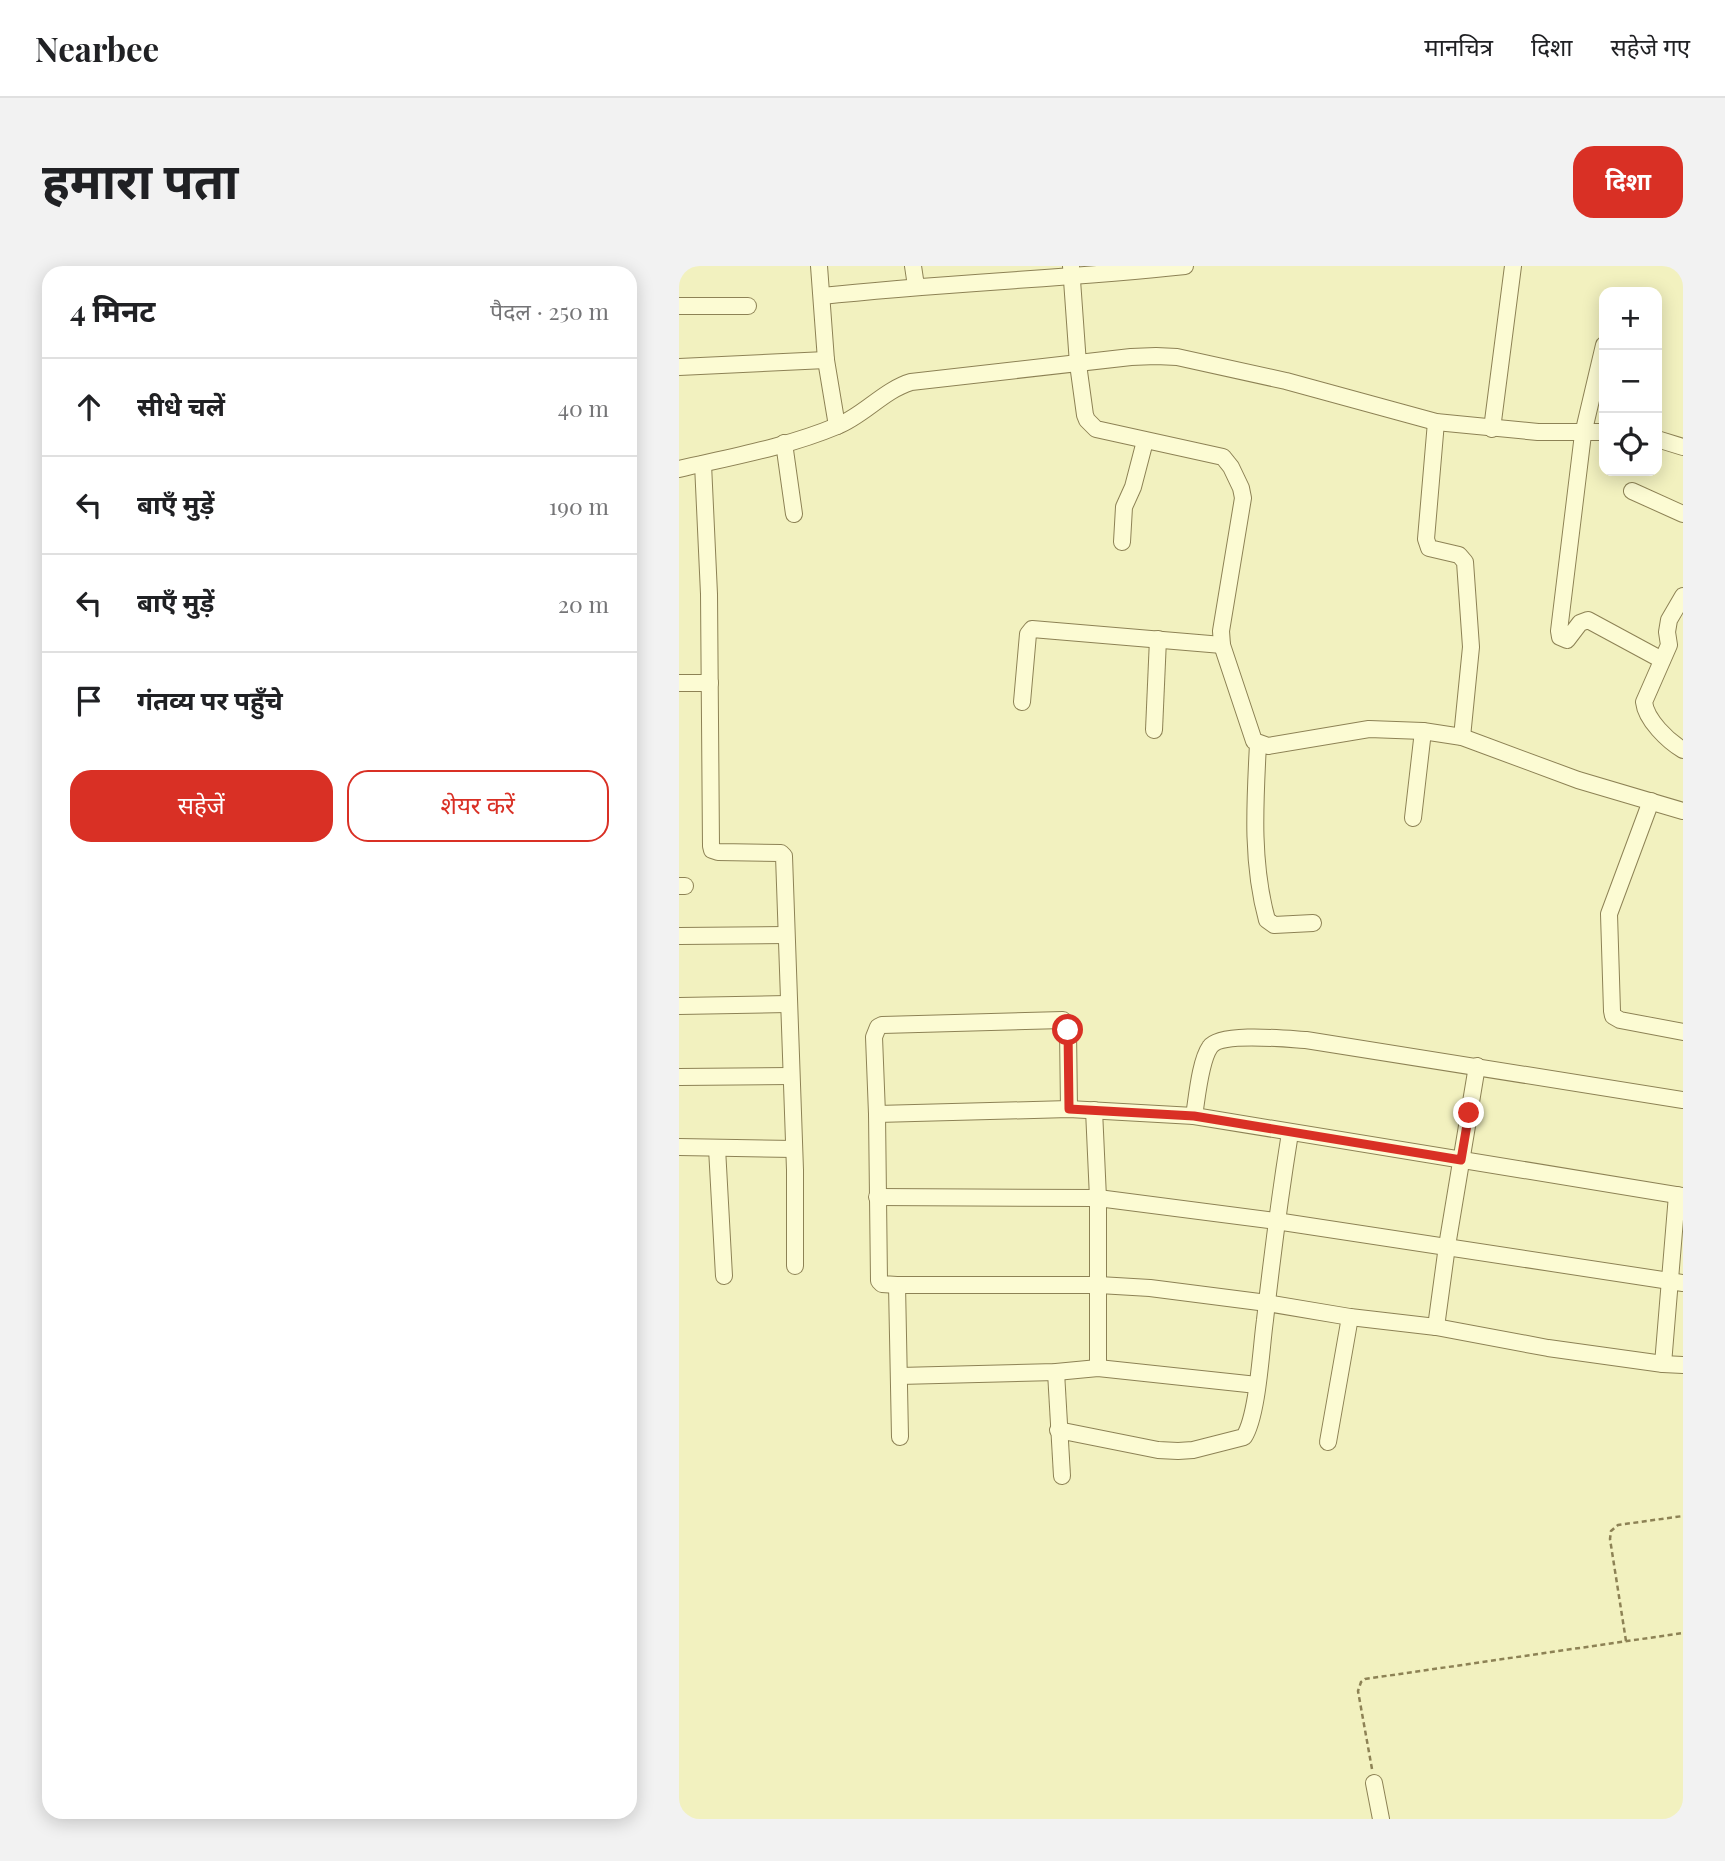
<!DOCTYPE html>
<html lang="hi">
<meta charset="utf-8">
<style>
body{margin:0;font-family:"Playfair Display","Noto Sans Devanagari",serif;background:#f2f2f2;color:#202124}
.controls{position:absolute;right:21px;top:21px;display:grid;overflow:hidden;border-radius:14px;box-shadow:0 4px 18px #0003}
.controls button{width:63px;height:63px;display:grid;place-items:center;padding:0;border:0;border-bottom:2px solid #e0e0e0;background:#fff;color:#202124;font:35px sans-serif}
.stop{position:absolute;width:21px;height:21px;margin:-16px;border:5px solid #d93025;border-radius:50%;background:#fff}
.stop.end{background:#d93025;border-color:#fff;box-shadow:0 2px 7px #0008}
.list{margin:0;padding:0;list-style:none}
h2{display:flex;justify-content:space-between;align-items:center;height:91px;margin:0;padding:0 28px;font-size:30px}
h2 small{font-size:23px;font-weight:400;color:#757577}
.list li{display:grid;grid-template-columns:46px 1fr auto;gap:21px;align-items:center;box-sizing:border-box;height:98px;padding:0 28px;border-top:2px solid #e0e0e0}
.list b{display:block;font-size:26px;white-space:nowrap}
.list em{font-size:23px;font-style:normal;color:#757577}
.actions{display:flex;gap:14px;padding:21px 28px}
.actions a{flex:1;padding:16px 0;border:2px solid #d93025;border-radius:21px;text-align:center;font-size:24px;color:#d93025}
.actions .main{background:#d93025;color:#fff}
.icon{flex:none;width:38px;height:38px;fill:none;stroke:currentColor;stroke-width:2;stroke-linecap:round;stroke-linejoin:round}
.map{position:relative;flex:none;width:1004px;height:1553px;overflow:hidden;border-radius:21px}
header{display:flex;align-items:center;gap:42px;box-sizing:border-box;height:98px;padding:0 35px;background:#fff;border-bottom:2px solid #e0e0e0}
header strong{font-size:33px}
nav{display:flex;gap:38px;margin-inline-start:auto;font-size:24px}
.intro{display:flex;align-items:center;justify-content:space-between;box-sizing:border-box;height:168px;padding:0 42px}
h1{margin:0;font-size:49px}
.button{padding:18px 32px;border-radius:21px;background:#d93025;color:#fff;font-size:24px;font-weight:700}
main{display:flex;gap:42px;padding:0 42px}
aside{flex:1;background:#fff;border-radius:21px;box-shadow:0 4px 18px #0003}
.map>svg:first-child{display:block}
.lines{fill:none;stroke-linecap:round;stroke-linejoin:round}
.street-casing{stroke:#8d8255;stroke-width:18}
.path{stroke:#8d8255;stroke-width:2.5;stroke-dasharray:5 3.5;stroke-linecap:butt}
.street{stroke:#fcfbd3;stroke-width:16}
.route{stroke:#d93025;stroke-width:9}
</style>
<header>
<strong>Nearbee</strong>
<nav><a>मानचित्र</a><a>दिशा</a><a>सहेजे गए</a></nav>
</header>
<div class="intro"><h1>हमारा पता</h1><a class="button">दिशा</a></div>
<main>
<aside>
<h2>4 मिनट<small>पैदल · 250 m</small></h2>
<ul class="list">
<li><svg class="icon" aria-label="ahead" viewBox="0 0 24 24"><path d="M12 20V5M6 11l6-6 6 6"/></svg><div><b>सीधे चलें</b></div><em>40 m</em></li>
<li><svg class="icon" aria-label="left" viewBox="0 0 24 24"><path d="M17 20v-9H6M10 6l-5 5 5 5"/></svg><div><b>बाएँ मुड़ें</b></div><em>190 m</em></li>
<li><svg class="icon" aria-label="left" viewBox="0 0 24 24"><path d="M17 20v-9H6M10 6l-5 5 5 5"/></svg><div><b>बाएँ मुड़ें</b></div><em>20 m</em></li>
<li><svg class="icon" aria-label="arrive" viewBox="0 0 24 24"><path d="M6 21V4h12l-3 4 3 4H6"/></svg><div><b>गंतव्य पर पहुँचे</b></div></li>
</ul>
<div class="actions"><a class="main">सहेजें</a><a>शेयर करें</a></div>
</aside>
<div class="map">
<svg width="1004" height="1553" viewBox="0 0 1004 1553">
<rect width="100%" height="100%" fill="#f2f1bf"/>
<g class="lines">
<defs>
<g id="street">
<polyline points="140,0 147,94 158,160"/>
<polyline points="234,0 237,20"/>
<polyline points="392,0 399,98 406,149 408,154 417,163 544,191 552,201 562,222 564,232 542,365 543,379 575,475 589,480 690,463 744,465 783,471 899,514 1004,545"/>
<path d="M143 30C263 17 385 13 506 0"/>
<polyline points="0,40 69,40"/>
<polyline points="925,79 904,168 880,365 881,371 888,374 901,357 909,354 983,394"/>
<polyline points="0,101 147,94"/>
<polyline points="757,156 747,273 750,282 780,289 786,296 792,381 783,471"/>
<polyline points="813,163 834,0"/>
<polyline points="978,173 1004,181"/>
<polyline points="105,177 115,248"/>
<polyline points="24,198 30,328 32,580 33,584 39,586 102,587 105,590 116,904 116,1000"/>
<path d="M0 203C52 191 108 181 158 160 184 150 205 124 232 116L452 91 477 90 498 91 607 115 757 156 859 166H925"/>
<polyline points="953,225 1004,248"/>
<polyline points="443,276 445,241 454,221 466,175"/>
<path d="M1004 330 990 354 988 366 990 379 965 436C967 454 989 475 1004 484"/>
<polyline points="0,417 31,417"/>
<polyline points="343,436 349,368 353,363 543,379"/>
<polyline points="475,464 479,373"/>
<path d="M579 478C576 537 572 596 588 654L595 659 634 657"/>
<polyline points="972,535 930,648 933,745 934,750 941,754 1004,766"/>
<polyline points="734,552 744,465"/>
<polyline points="0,620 6,620"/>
<polyline points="0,670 107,669"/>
<polyline points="0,740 108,738"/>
<polyline points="0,811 112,810"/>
<polyline points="390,843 389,764 388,758 384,754 203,759 199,761 195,771 198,848 200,1015 203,1018 218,1019 420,1019 471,1022 588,1037 671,1051 757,1061 869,1082 984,1098 1004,1099"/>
<polyline points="415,844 419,932 419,1102"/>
<polyline points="198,848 390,843 515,850 1004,930"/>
<path d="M515 850C518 832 521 795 531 781 541 766 609 773 627 774L1004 834"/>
<polyline points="0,881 115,883"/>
<polyline points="38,882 45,1010"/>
<polyline points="198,931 419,932 597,955 1004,1017"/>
<polyline points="218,1019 221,1171"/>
<polyline points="757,1061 768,980 798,800"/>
<polyline points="984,1098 998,929"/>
<polyline points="377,1106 383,1210"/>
<polyline points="220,1110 377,1106 419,1102 578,1119"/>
<path d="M379 1164 479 1184 499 1185 514 1184 565 1171C579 1149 582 1082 586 1054 593 991 601 929 611 867"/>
<polyline points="649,1176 671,1051"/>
<polyline points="695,1517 702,1553"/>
</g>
</defs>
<use href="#street" class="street-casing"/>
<g class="path">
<polyline points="947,1375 931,1273 932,1265 939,1259 1004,1250"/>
<polyline points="693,1503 679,1425 682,1416 686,1413 1004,1367"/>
</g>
<use href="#street" class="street"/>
</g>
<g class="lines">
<polyline class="route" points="389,764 390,843 515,850 782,894 790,847"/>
</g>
</svg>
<div class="controls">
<button>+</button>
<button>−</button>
<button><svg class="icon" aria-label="locate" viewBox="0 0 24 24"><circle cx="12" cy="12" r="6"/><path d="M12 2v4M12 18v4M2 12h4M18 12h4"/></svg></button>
</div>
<div class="stop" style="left:389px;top:764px"></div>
<div class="stop end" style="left:790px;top:847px"></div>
</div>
</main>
